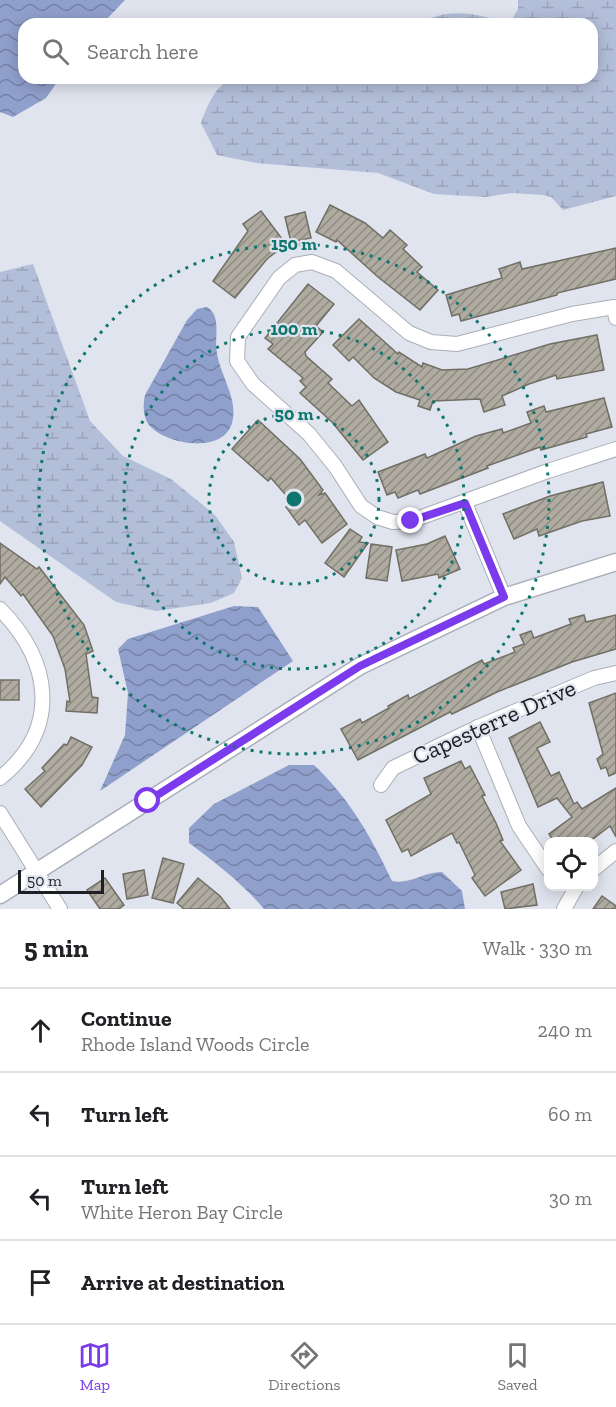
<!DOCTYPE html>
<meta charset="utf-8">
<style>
body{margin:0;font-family:"Zilla Slab",serif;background:#f6f6f6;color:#202124}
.controls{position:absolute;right:18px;bottom:18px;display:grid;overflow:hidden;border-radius:12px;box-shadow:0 3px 15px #0003}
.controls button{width:54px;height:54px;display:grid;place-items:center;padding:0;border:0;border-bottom:2px solid #e0e0e0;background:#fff;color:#202124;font:30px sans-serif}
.scale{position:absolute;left:18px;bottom:15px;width:86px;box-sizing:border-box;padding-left:6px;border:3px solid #1d1f22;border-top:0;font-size:16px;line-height:21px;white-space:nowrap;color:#1d1f22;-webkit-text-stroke:4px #e0e4ef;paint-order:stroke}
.stop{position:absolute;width:18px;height:18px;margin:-14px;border:4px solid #7c3aed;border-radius:50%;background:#fff}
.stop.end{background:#7c3aed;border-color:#fff;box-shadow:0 2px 6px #0008}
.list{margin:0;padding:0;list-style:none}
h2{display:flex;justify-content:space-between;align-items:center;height:78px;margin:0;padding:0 24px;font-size:26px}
h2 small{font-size:20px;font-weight:400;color:#757577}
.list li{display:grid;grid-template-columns:39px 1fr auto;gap:18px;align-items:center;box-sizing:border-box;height:84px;padding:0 24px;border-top:2px solid #e0e0e0}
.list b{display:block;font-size:22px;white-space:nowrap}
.list p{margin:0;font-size:20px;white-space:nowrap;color:#757577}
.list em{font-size:20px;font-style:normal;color:#757577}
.icon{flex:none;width:33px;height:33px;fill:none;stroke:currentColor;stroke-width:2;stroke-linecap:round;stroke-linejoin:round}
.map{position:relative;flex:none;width:616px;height:909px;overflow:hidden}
.search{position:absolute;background:#fff;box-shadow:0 3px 15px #0003;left:18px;right:18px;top:18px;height:66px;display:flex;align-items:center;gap:15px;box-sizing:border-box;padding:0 21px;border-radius:18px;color:#757577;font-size:22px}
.sheet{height:414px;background:#fff}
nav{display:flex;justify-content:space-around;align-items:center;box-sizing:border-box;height:84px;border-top:2px solid #e0e0e0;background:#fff;font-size:16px;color:#757577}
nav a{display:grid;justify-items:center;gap:3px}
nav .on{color:#7c3aed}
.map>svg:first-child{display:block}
.wetland{fill:url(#wetland-marsh)}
.water{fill:url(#water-waves)}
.building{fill:url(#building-hatch);stroke:#716e64;stroke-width:1.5}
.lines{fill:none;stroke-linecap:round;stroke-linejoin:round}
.minor-casing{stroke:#aaaeb8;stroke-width:16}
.tertiary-casing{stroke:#aaaeb8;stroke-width:19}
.minor{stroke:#fff;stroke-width:14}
.tertiary{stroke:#fff;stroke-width:16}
.route{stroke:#7c3aed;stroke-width:8}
.ring{fill:none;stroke:#0f766e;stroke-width:3;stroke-dasharray:3 6}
.labels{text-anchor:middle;stroke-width:4.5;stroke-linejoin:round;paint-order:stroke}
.street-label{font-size:24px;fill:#1d1f22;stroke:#e0e4ef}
.centre{fill:#0f766e;stroke:#e0e4ef;stroke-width:3}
.ring-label{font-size:18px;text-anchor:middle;font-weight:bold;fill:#0f766e;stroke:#e0e4ef;stroke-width:4.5;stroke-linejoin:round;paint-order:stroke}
</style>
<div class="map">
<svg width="616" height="909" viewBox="0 0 616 909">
<defs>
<pattern id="wetland-marsh" width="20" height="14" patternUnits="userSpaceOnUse" patternTransform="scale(1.5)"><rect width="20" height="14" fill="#b3bed9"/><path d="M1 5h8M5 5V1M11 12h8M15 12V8" fill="none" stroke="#9aa3ba"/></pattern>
<pattern id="water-waves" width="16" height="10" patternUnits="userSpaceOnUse" patternTransform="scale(1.5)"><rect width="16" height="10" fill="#90a0cc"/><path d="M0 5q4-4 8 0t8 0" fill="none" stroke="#7582a5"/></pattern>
<pattern id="building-hatch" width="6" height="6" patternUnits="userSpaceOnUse" patternTransform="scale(1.5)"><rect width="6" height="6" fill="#afaba1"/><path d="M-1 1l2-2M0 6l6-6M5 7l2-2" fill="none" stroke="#8e8b83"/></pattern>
</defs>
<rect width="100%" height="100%" fill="#e0e4ef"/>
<g class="wetland">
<path d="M518 0H616V196L563 210 551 197 543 195 512 193 485 197 434 194 378 173 256 163 217 155 201 123C208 104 214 88 232 78H592V24H418C451 6 475 14 510 23L518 9Z"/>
<polygon points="33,264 90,421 123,456 171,479 215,515 234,542 242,578 234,593 211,603 156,611 116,602 0,521 0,272"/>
</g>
<g class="water">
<polygon points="0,0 125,0 102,24 24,24 24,78 60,78 46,98 13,117 0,112"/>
<path d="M207 307C222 316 214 337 217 353 220 375 239 400 232 423 223 456 160 444 147 422 143 413 143 404 145 395L187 320 197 309Z"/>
<polygon points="234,606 258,607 293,661 100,791 125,735 128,693 118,649 128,639"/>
<path d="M289 765H314C349 798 372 838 392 881 409 885 423 872 442 872L462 891 465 909H264C242 883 216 863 189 843V828L214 804Z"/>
</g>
<g class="building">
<polygon points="330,205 365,223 383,238 390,230 407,245 403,249 422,267 417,272 438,290 420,310 378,277 337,240 336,242 316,232"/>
<polygon points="261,211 286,244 267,259 235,298 213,281 248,231 243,224"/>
<polygon points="305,212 311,238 291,242 285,217"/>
<polygon points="616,248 616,279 557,293 557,295 461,321 459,314 452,316 446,295 502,278 499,269 520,262 522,269"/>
<polygon points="308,284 334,304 316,326 323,332 305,352 306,356 332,379 328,383 352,406 359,400 388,442 363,460 332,422 300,393 306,387 300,381 303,378 268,349 273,344 265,338"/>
<polygon points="359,319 398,354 399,352 422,367 423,363 442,370 468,369 550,344 597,335 604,370 557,379 556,375 529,384 502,396 505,405 484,412 480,399 433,401 430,410 418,406 420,400 396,392 374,378 353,357 349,361 333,345"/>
<polygon points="604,398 612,427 586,434 587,437 541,450 540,447 487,466 488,468 420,494 418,490 398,498 395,492 387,495 378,472 425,454 427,458 476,436 502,429 503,433 531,423 527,412 544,406 546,412"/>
<polygon points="258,420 300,459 323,490 319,495 325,493 347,524 322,543 305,520 299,525 286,507 292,502 271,478 268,481 232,449"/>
<polygon points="603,482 610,516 582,521 539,536 537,529 514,539 503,514 550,496"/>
<polygon points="350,529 362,537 359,542 368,543 344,577 325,563"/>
<polygon points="445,536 460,569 439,578 438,574 402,581 396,550 427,544"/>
<polygon points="0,543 37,569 39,567 84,625 93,651 86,654 92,697 98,698 97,713 66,711 67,701 70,702 65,669 53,636 23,594 21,596 5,577 0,584"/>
<polygon points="371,544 392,547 387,581 366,578"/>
<polygon points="584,615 586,622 616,615 616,649 572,662 497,692 452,714 450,712 358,760 341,729 360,719 362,723 389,708 388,706 408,695 409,699 482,660 484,664 515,652 513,648 524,644 520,635 531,631 534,638 571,624 569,619"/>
<rect x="0" y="680" width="19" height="20"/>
<polygon points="616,693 616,773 609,776 606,767 601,769 597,759 603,754 589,703"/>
<polygon points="540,722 550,742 537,748 551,776 559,772 574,804 577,802 582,809 616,788 616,837 610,826 589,842 554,842 549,834 572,817 557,798 538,807 509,738"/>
<polygon points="71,737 92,747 82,765 41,807 25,789 45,771 42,768 64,744 67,745"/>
<polygon points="461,761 465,769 470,766 485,795 482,796 496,823 503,840 500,841 521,870 485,896 472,878 475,875 459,842 457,843 452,833 411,856 408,849 402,852 386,820 431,794 424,778"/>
<polygon points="163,858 184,864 173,903 152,898"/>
<polygon points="144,870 148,895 127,899 123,874"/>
<polygon points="105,878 124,905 119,909 100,909 87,890"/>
<polygon points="198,878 220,896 230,909 184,909 177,903"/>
<polygon points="533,884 537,905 505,909 501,892"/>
<polygon points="602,896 616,906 616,909 593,909"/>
</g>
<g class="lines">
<defs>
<g id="minor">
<polyline points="616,318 614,307 572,314 457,344 431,342 409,333 336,271 312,262 295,265 279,278 238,337 237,361 253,384 309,434 335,466 361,506 377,517 393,522 411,521 548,471 616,449"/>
<polyline points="465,503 504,597"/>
<path d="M0 609C52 662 61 729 0 778"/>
<polyline points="478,727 519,826 548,869"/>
<polyline points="381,785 393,768 478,727 594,678 616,673"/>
<polyline points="0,813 60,909"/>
<polyline points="594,869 616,851"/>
<polyline points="564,909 577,886"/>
</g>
<polyline id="tertiary" points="0,895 360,666 504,597 616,562"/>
</defs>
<use href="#minor" class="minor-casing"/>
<use href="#tertiary" class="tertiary-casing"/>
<use href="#minor" class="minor"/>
<use href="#tertiary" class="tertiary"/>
</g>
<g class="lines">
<polyline class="route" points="148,801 360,666 504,597 465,503 411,521"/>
</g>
<g class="ring">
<circle cx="294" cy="499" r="85"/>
<circle cx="294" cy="499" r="170"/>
<circle cx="294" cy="499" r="255"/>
</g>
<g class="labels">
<g class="street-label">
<text transform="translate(494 722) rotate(-24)" y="8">Capesterre Drive</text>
</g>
</g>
<circle cx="294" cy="499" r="9" class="centre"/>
<g class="ring-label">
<text x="294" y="250">150 m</text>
<text x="294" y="335">100 m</text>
<text x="294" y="420">50 m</text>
</g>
</svg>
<div class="controls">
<button><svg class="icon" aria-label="locate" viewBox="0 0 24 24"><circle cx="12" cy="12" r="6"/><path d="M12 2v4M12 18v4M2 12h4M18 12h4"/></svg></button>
</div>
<div class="scale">50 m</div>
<div class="stop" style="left:148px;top:801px"></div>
<div class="stop end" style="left:411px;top:521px"></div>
<div class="search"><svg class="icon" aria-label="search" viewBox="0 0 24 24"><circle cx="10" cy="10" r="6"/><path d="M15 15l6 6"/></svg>Search here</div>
</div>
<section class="sheet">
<h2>5 min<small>Walk · 330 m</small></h2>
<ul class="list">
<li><svg class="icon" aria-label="ahead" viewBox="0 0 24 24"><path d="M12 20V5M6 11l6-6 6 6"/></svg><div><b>Continue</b><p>Rhode Island Woods Circle</p></div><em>240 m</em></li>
<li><svg class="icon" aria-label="left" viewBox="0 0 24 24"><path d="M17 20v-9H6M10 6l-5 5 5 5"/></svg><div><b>Turn left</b></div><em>60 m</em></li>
<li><svg class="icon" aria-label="left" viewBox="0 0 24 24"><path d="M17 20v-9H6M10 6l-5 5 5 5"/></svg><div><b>Turn left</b><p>White Heron Bay Circle</p></div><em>30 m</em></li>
<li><svg class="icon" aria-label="arrive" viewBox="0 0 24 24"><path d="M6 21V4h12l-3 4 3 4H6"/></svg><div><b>Arrive at destination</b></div></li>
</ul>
</section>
<nav>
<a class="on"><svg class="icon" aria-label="map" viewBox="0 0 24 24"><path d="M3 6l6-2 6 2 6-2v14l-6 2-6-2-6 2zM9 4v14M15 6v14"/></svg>Map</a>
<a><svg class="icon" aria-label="directions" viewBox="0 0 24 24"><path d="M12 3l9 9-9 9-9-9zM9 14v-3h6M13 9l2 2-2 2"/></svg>Directions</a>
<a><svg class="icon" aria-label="saved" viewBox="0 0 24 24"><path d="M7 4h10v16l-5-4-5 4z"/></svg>Saved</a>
</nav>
